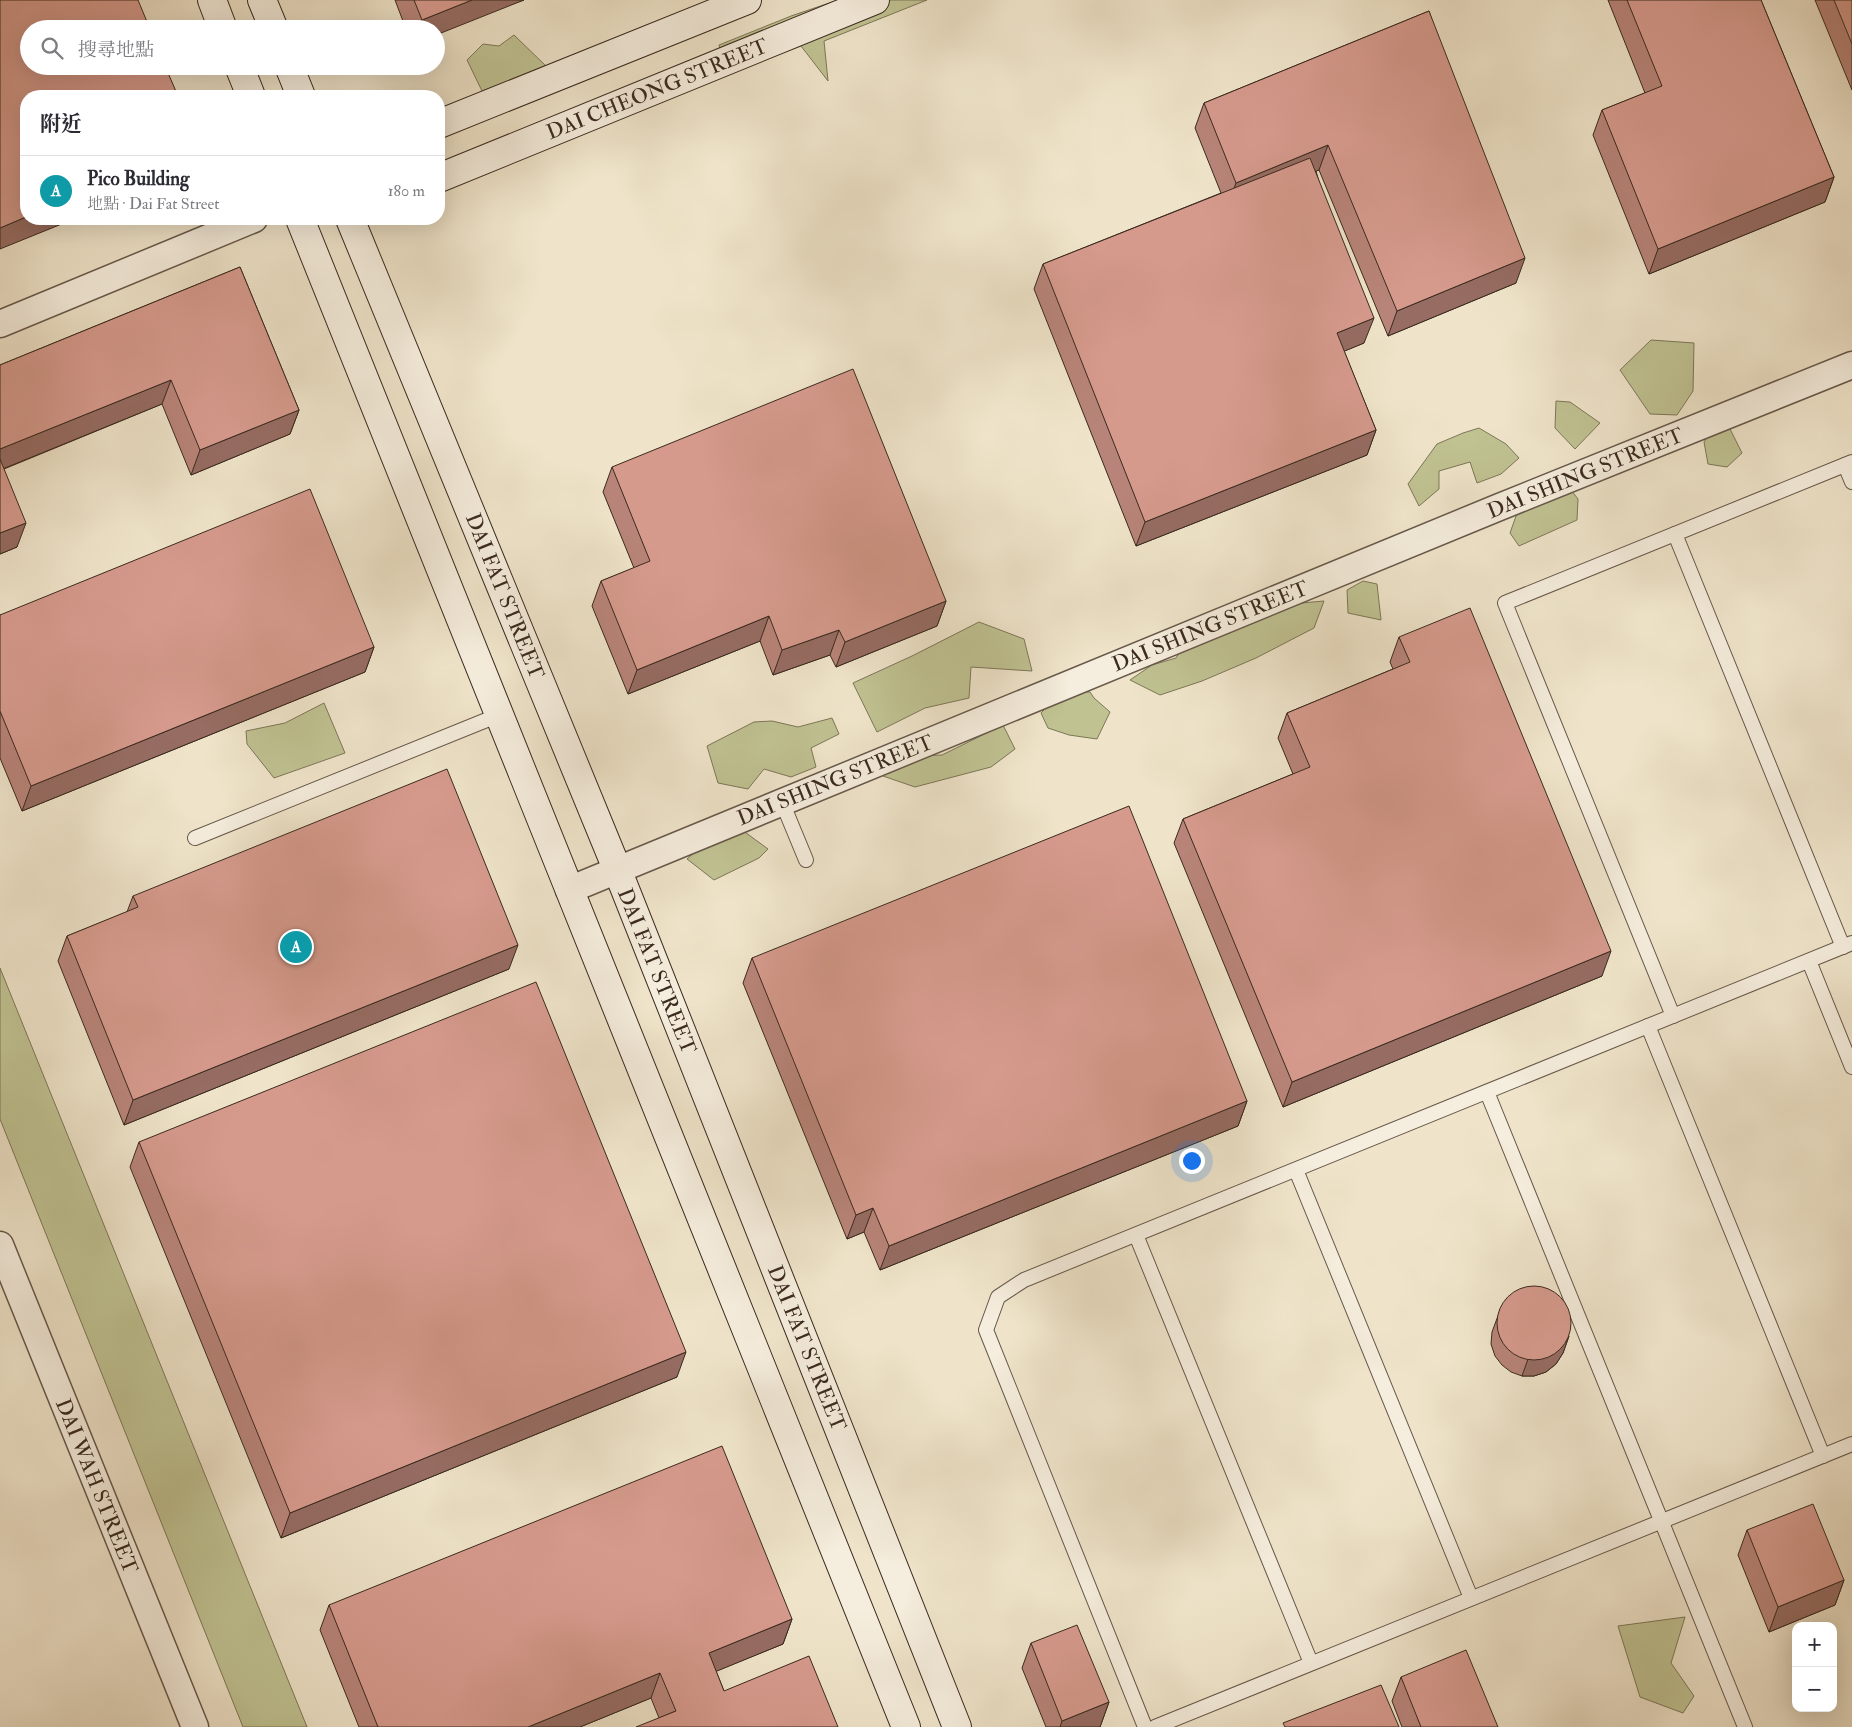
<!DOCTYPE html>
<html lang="zh-TW">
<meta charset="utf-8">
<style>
body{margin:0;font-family:"IM FELL Double Pica","Noto Serif TC",serif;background:#f2f2f3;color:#2b2b33}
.controls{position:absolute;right:15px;bottom:15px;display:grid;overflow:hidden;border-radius:10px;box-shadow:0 5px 20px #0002}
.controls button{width:45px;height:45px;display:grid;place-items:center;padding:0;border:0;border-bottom:1px solid #e1e1e2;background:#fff;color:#2b2b33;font:25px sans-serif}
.you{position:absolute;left:1191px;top:1160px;width:18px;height:18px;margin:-12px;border:4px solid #fff;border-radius:50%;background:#1a73e8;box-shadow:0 0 0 8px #1a73e833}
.badge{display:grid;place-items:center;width:32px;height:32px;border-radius:50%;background:#8f2418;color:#fff;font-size:16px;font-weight:700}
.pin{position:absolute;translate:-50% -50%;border:2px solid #fff;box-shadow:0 1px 5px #0006}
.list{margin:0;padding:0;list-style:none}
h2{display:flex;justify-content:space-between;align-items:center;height:65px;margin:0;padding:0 20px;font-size:21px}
h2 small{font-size:16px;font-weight:400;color:#7c7c81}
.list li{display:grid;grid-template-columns:32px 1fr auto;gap:15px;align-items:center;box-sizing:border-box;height:70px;padding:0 20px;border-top:1px solid #e1e1e2}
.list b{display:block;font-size:19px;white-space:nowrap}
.list p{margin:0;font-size:16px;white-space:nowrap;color:#7c7c81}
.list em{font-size:16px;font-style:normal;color:#7c7c81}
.icon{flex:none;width:28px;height:28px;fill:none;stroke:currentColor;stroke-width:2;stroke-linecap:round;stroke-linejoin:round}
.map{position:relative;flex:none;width:1852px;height:1727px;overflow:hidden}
.search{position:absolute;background:#fff;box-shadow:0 5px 20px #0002;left:20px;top:20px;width:425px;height:55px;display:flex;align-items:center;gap:12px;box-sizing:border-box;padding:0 18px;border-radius:28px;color:#7c7c81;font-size:19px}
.panel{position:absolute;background:#fff;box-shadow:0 5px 20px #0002;left:20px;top:90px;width:425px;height:135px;border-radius:20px}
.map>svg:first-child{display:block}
.green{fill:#c0c292;stroke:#7d7658}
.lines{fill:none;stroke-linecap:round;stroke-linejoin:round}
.lane-casing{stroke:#67584a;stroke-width:16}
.street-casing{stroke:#67584a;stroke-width:29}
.secondary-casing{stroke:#3a2a1f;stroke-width:30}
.lane{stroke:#f5eddd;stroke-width:14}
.street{stroke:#f5eddd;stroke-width:26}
.secondary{stroke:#f5eddd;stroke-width:28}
.wall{fill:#b88479;stroke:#3a2a1f}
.shaded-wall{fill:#966c63;stroke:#3a2a1f}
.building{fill:#d69a8d;stroke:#3a2a1f}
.labels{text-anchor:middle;stroke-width:4;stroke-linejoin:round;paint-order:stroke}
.street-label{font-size:21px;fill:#3a2a1f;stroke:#f5eddd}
</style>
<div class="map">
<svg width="1852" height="1727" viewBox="0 0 1852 1727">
<rect width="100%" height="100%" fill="#efe4ca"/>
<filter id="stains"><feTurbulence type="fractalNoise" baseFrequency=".004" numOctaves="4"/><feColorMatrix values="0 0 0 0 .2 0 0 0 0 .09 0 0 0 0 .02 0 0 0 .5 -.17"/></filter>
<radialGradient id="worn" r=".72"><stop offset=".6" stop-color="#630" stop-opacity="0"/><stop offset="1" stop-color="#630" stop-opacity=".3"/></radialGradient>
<g class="green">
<polygon points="838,0 927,0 824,41 828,81 801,46 727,73 719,45 791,16"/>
<polygon points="514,35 546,66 482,91 467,60 483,44 499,46"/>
<polygon points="1651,340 1694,343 1693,391 1677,415 1650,414 1620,370"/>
<polygon points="1556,401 1570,402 1600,423 1575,449 1555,428"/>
<polygon points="1729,427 1742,453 1727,467 1708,464 1704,442 1712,430"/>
<polygon points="1479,428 1506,444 1519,458 1501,474 1477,483 1470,462 1439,471 1439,489 1419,506 1408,484 1437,444 1463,433"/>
<polygon points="1571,490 1578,499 1577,520 1519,546 1510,533 1516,516 1507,497"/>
<polygon points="1363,581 1377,584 1381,620 1348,613 1347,590"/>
<polygon points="1324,601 1314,628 1256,658 1202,681 1160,695 1130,680 1152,665 1176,658 1196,625 1279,605"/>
<polygon points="979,622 1024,639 1032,671 971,667 969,698 925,708 877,732 853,683 912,656"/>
<polygon points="1062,691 1090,692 1094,698 1110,712 1097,739 1069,735 1048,728 1041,713"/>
<polygon points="324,703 345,753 274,778 247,744 246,731 285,723"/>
<polygon points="832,718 839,734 811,748 816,767 791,777 764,769 748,789 718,783 707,746 754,722 772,721 798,727"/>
<polygon points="1003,725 1015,749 991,767 915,787 883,776 887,764 914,756 942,755"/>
<polygon points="738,827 768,849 759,858 714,880 687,859 703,845"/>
<polygon points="0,968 307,1727 243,1727 0,1119"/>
<polygon points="1685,1617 1671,1663 1694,1696 1683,1713 1640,1697 1618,1626"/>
</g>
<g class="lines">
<defs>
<g id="lane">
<polyline points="1845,465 1852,482"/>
<polyline points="1675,534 1843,947"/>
<polyline points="782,802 806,860"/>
<polyline points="195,838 499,715"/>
<polyline points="1809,961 1852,1067"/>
<polyline points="1673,1016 1505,603 1852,462"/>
<polyline points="1648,1026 1823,1456"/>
<polyline points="1487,1092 1745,1727"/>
<polyline points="1296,1170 1471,1598"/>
<polyline points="1136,1235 1311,1663"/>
<polyline points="1145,1727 986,1330 998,1297 1024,1280 1852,943"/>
<polyline points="1155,1727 1852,1444"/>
</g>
<g id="street">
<polyline points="0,324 254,219"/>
<polyline points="569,890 1497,508 1852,365"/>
<polyline points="0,1245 195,1727"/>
</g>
<g id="secondary">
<polyline points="212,0 223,29"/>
<polyline points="262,0 274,29"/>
<polyline points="239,66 251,96"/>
<polyline points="289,66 301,96"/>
<polyline points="439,124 747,0"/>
<polyline points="439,178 875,0"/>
<polyline points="300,219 906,1727"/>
<polyline points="350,219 617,869 957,1727"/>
</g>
</defs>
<use href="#lane" class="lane-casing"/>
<use href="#street" class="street-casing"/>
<use href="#secondary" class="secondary-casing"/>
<use href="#lane" class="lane"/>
<use href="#street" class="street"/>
<use href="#secondary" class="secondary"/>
</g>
<g class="wall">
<polygon points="395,0 524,0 436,29 406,29"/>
<polygon points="1608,0 1761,0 1834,177 1825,202 1649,274 1593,135 1602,110 1645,93"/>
<polygon points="1815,0 1852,0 1852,90"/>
<polygon points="1429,11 1516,283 1388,336 1319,170 1316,171 1364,343 1344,351 1376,430 1367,455 1136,546 1034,289 1043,264 1221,193 1195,128 1204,103"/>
<polygon points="240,267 299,410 290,434 191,475 162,404 4,469 17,547 0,554 0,365"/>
<polygon points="612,467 946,601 937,626 836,667 830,655 773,675 760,641 628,694 592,606 601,581 634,568 603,492"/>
<polygon points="0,615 374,647 365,672 22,811 0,758"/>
<polygon points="1399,637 1602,976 1283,1107 1174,843 1183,819 1293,774 1278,738 1287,713 1393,669 1390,662"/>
<polygon points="133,896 509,969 124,1125 58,961 67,936 127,912"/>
<polygon points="752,958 1247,1101 1238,1126 880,1270 864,1232 847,1239 743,983"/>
<polygon points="139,1142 677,1377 281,1538 130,1167"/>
<polygon points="1502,1305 1569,1336 1563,1353 1556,1364 1546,1372 1534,1376 1522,1376 1511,1372 1502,1365 1495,1356 1491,1344 1492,1332"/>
<polygon points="1747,1530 1844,1580 1835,1605 1769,1632 1738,1555"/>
<polygon points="329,1605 792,1619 783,1644 716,1671 724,1691 659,1718 651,1698 580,1727 359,1727 320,1630"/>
<polygon points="1031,1643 1109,1702 1100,1727 1046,1727 1022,1668"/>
<polygon points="1401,1677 1498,1727 1402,1727 1392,1701"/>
</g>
<g class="shaded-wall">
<polygon points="472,0 524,0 436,35 436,29 419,29 422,20"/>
<polygon points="1328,145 1319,170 1227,207 1236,183"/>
<polygon points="1834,177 1825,202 1649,274 1658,249"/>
<polygon points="26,217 26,219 74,219 0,249 0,228"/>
<polygon points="1525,258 1516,283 1388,336 1397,311"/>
<polygon points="1374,318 1364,343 1328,358 1337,333"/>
<polygon points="171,380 162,404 0,470 0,449"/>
<polygon points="299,410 290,434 191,475 200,450"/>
<polygon points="1376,430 1367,455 1136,546 1145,522"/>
<polygon points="26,523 17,547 0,554 0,533"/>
<polygon points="946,601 937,626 836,667 845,642"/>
<polygon points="769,616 760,641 628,694 637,670"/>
<polygon points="839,630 830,655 773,675 782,650"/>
<polygon points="374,647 365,672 22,811 31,786"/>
<polygon points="518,945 509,969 124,1125 133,1100"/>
<polygon points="1611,951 1602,976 1283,1107 1292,1082"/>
<polygon points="1247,1101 1238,1126 880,1270 889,1246"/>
<polygon points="873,1208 864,1232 847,1239 856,1215"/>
<polygon points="1569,1336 1563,1353 1556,1364 1546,1372 1534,1376 1522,1376 1528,1359"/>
<polygon points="686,1352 677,1377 281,1538 290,1513"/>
<polygon points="1844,1580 1835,1605 1769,1632 1778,1607"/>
<polygon points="792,1619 783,1644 700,1678 709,1653"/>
<polygon points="660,1673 651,1698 580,1727 528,1727"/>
<polygon points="1109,1702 1100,1727 1060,1727 1062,1721"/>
</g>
<g class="building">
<polygon points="0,0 138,0 150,29 29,29 29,66 165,66 178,96 26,96 26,217 0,228"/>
<polygon points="414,0 472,0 422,20"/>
<polygon points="1627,0 1761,0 1834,177 1658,249 1602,110 1662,86"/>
<polygon points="1834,0 1852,0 1852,44"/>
<polygon points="1429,11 1525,258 1397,311 1328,145 1236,183 1204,103"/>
<polygon points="1310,158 1374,318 1337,333 1376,430 1145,522 1043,264"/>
<polygon points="240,267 299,410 200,450 171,380 0,449 0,365"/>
<polygon points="853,369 946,601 845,642 839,630 782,650 769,616 637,670 601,581 650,561 612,467"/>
<polygon points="0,459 26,523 0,533"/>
<polygon points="310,489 374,647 31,786 0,711 0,615"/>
<polygon points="1470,608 1611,951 1292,1082 1183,819 1310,767 1287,713 1410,662 1399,637"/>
<polygon points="447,769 518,945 133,1100 67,936 138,907 133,896"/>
<polygon points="1129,806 1247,1101 889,1246 873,1208 856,1215 752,958"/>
<polygon points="536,982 686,1352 290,1513 139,1142"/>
<circle cx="1534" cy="1323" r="37"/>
<polygon points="722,1446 792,1619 709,1653 724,1691 809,1656 838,1727 636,1727 676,1711 660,1673 528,1727 378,1727 329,1605"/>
<polygon points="1813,1504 1844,1580 1778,1607 1747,1530"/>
<polygon points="1077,1625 1109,1702 1062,1721 1031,1643"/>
<polygon points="1466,1650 1498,1727 1421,1727 1401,1677"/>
<polygon points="1381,1685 1399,1727 1285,1727 1283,1723"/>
</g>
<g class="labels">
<g class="street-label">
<text transform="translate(657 89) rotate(-22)" y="7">DAI CHEONG STREET</text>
<text transform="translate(1585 473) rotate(-22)" y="7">DAI SHING STREET</text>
<text transform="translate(505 596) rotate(68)" y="7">DAI FAT STREET</text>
<text transform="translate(1210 626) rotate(-22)" y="7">DAI SHING STREET</text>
<text transform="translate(835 780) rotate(-22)" y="7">DAI SHING STREET</text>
<text transform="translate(657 971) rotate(68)" y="7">DAI FAT STREET</text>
<text transform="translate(807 1348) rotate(68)" y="7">DAI FAT STREET</text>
<text transform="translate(97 1486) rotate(68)" y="7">DAI WAH STREET</text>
</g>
</g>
<rect width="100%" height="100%" filter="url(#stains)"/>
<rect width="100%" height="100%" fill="url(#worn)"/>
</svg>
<div class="controls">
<button>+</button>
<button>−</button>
</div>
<div class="you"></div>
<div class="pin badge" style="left:296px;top:947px;background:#0f9aa8">A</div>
<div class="search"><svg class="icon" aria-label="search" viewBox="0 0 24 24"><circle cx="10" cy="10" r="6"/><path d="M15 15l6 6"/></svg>搜尋地點</div>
<section class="panel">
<h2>附近<small></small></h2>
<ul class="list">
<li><span class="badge" style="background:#0f9aa8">A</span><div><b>Pico Building</b><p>地點 · Dai Fat Street</p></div><em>180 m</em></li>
</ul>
</section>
</div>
